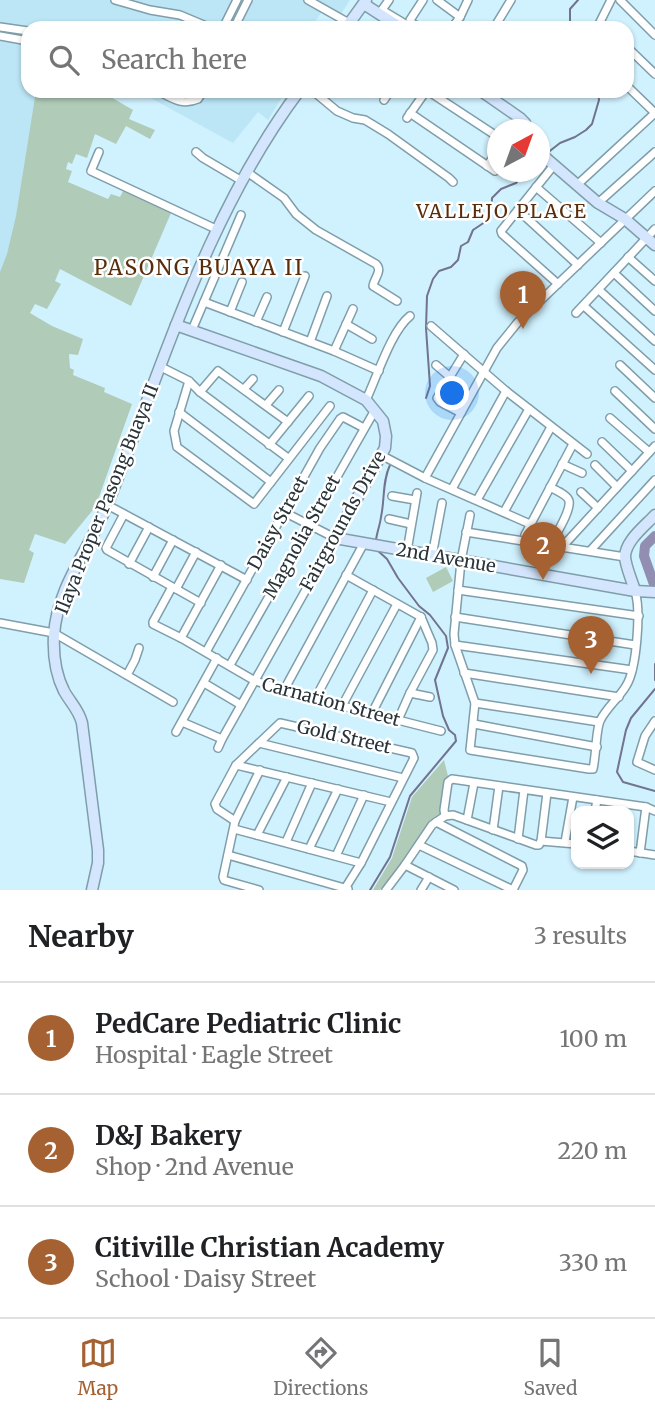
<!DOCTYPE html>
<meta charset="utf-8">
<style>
body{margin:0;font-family:Merriweather,serif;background:#f6f6f6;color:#202124}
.controls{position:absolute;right:21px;bottom:21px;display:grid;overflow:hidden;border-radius:14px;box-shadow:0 2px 5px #0004}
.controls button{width:63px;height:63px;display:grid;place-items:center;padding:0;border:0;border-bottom:2px solid #e0e0e0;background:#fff;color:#202124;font:35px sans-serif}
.compass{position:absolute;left:487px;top:119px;width:63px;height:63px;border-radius:50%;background:#fff;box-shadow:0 2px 5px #0004;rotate:41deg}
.you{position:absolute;left:453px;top:394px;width:24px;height:24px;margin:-18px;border:5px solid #fff;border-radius:50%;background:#1a73e8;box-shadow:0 0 0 10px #1a73e833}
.badge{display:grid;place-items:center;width:46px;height:46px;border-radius:50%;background:#a56131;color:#fff;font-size:23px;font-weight:700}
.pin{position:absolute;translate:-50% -58px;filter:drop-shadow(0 2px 4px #0008)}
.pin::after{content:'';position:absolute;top:37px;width:24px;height:21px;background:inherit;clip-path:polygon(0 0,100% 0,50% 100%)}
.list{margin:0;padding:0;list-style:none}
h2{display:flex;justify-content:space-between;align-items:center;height:91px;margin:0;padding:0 28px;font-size:30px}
h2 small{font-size:23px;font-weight:400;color:#757577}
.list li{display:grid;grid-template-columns:46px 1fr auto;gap:21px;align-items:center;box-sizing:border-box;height:112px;padding:0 28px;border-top:2px solid #e0e0e0}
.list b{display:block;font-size:26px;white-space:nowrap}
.list p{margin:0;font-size:23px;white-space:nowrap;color:#757577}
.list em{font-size:23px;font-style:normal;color:#757577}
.icon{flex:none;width:38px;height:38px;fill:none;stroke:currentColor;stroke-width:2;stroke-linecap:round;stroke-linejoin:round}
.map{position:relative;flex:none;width:655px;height:890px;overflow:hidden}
.search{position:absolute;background:#fff;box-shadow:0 2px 5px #0004;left:21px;right:21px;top:21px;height:77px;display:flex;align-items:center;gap:18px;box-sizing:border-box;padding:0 24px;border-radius:21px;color:#757577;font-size:26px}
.sheet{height:427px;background:#fff}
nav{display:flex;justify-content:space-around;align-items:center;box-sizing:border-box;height:98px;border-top:2px solid #e0e0e0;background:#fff;font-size:19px;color:#757577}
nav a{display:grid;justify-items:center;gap:4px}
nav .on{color:#a56131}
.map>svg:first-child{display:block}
.built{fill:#bce6f5}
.green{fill:#b0ccb8}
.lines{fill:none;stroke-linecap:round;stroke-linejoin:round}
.stream{stroke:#72738e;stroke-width:2}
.river{stroke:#928eb2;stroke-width:10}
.street-casing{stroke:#7f9ea9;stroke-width:10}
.secondary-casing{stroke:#7f9ea9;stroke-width:13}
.street{stroke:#fff;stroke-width:7}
.secondary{stroke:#d4e6fd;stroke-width:10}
.labels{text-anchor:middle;stroke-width:5;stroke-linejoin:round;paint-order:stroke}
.street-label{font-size:18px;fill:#283439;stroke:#fff}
.neighbourhood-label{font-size:19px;letter-spacing:2px;fill:#5a2d0a;stroke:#fff}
.quarter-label{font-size:21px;letter-spacing:2px;fill:#5a2d0a;stroke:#fff}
</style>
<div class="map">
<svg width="655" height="890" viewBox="0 0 655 890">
<rect width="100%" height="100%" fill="#d0f1fe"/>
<g class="built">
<polygon points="0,0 350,0 341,14 326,5 315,22 323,28 28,28 28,91 64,91 0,342"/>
<polygon points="138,91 286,91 268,120 258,112 233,143"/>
</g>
<g class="green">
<polygon points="36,91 111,91 109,96 133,110 129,119 155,130 150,139 126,126 116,144 95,134 87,158 76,154 72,164 68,162 66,169 72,171 68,182 108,199 111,194 120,197 123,191 171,213 131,306 60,269 55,281 61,284 47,309 35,304 30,313 52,326 83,339 78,355 69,354 70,368 74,370 73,375 105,388 104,392 132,404 99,497 92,511 65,544 35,534 29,550 34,553 24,583 0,579 0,272 7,254 16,216"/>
<polygon points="446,567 453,581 433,592 426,578"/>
<polygon points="444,760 448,776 441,810 443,815 380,890 373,890 392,858 412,797"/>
</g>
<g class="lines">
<g class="stream">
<polyline points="570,28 570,9 578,0"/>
<polyline points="546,154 560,143 575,137 586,130 592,124 599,100 598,91"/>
<polyline points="426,398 430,386 426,328 427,296 433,279 439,271 451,267 458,260 461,246 468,242 473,230 491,218 492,198 501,189 516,183 525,172"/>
<path d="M376 540C377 532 380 525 381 517 385 499 382 482 390 465"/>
<polyline points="655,664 655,680"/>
<polyline points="655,689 631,718 626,730 617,772 623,782 655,791"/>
<polyline points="370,890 390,857 410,796 456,741 455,735 449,730 443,716 435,680 448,648 446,636 430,615 419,606 398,578 387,559 377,550"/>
</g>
<polyline class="river" points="655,536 645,546 644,556 655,587"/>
<defs>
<g id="street">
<polyline points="115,0 150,10 180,15 211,28"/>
<polyline points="308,0 349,23"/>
<polyline points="437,0 460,17"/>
<polyline points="620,0 655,35"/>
<polyline points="382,10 412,28"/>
<polyline points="379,14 389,0"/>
<polyline points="0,27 28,31"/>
<polyline points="223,28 237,0"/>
<polyline points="234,28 248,0"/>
<polyline points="420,28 412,23 410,20 423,0"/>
<polyline points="452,28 460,17 468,0"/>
<polyline points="494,28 511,0"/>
<polyline points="597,28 611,0"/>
<polyline points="0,36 28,41"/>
<polyline points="627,47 655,74"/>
<polyline points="627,86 655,113"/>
<path d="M158 91C172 98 182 106 198 99L203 91"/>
<polyline points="179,91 188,91"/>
<polyline points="313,91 337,111 353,118 365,120 388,134 449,178 453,182"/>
<polyline points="428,91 498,137"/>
<polyline points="384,100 390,91"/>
<polyline points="410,113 495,171"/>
<polyline points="407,118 426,91"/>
<polyline points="512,130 520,118"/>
<polyline points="99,152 91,171 218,230"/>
<polyline points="196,152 203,158 242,181"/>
<polyline points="554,165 501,231 502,234 558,284"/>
<polyline points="487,166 498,150"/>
<path d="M247 172 284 198 296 214 316 230 376 264C383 271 374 278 373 286L397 301"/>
<polyline points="577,185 655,113"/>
<polyline points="536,187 601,243"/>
<polyline points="598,203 655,152"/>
<polyline points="518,210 578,265"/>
<polyline points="628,257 655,281"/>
<polyline points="614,273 655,311"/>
<polyline points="599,290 655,341"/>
<polyline points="204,302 334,351 379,371"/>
<polyline points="584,306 655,370"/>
<polyline points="230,312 242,282"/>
<polyline points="576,313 655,229"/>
<polyline points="256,322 267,297"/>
<polyline points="346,324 372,339"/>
<polyline points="431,326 506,391 587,454"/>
<polyline points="192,330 241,215"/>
<polyline points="283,332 305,276"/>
<polyline points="310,342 327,296"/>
<polyline points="334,351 353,309"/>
<polyline points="436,365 450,377"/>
<polyline points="620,365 655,398"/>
<polyline points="161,367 189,381 200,392 288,458"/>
<polyline points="189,381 174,431 177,447 254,504 330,406"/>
<polyline points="244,389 253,379"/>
<polyline points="615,391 655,429"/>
<polyline points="200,392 218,371 288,422"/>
<path d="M366 400C377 377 391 331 410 316"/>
<polyline points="266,405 279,390"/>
<polyline points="179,412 271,482"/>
<polyline points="461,413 440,402 437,398 464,354"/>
<polyline points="610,418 649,452"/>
<polyline points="602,442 632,471"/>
<polyline points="269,445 309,396"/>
<polyline points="381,455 425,478 530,524"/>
<polyline points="562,464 582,473"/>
<polyline points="595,465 617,487"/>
<polyline points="425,478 497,348 518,322 655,191"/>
<path d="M550 487C555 490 568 495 569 501 571 510 558 531 553 540"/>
<polyline points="452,489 506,391"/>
<polyline points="581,492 598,508"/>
<polyline points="392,496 415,500"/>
<polyline points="477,500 529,409"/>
<polyline points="113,508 247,580"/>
<polyline points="504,512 551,427"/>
<polyline points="124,514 106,548 107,550 201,603"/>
<path d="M470 515 461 561 454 634 455 645 475 703 470 750 589 769H593C596 756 596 730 600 721 606 708 619 698 626 686 637 669 641 610 635 591"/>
<polyline points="389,519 411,524"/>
<polyline points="466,532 625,557"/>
<polyline points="525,535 573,444"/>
<polyline points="562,547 655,446"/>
<polyline points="407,551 417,493"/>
<polyline points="590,551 655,480"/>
<polyline points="432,556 442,503"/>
<polyline points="129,564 149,527"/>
<polyline points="346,575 421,617"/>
<polyline points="153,577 173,540"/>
<polyline points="172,587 153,622 153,624 181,638 255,681 315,699 441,731"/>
<polyline points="176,589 196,552"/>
<polyline points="458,590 639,616"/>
<polyline points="455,617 635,645"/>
<polyline points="0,623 54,633 173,702"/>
<polyline points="181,638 221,565"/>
<polyline points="455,645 632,670"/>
<polyline points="206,652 320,448 340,419 343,417 364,428"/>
<polyline points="230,665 375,410"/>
<polyline points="464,673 619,697"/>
<polyline points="127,675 135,660 139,648"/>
<polyline points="204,683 241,705"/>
<polyline points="284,690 364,543"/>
<polyline points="410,693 430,697"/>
<polyline points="315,699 373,590"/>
<polyline points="475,703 599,722"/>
<polyline points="342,706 397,604"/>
<polyline points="372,713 421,617"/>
<polyline points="398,720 410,693 433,650 432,643 421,617"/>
<polyline points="655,721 645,736 637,762 655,770"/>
<polyline points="182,722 222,739"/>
<polyline points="474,724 597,747"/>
<polyline points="176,732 217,658"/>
<polyline points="259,743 403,778"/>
<polyline points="218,748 222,739 335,538 284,512"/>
<polyline points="236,765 391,802"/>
<polyline points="595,811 597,800"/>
<polyline points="445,816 444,810 448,782 452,779 646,807 655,811"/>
<polyline points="467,820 474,783"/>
<polyline points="235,821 217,809 215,804 236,765 280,723 412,753 414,758 361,863 344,890"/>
<polyline points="436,822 522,866 523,870 513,890"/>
<polyline points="234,829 361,863"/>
<polyline points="493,830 499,786"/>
<polyline points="257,835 287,777"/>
<polyline points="518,839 524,790"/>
<polyline points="541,841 547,793"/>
<polyline points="286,842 312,783"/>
<polyline points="565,842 573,797"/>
<polyline points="419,845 513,890"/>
<polyline points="309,849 338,789"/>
<polyline points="629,851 655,855"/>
<polyline points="640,853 646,807"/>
<polyline points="228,855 348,889"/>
<polyline points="336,856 364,795"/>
<polyline points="405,865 454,890"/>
<polyline points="259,890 227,881 224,880 223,877 235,821 260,770"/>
<polyline points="386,890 405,865 432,825 445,816 453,815 536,845 539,845 541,841 576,844"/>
<polyline points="421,890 429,877"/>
</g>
<g id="secondary">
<polyline points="364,4 401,28"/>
<polyline points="346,28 366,0"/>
<polyline points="481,91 520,118 525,123 528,130"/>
<polyline points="540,153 598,203 625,219 655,245"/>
<polyline points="176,325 321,376 366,400 383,421 386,436 385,448 335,538 635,591 655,592"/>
<path d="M635 591C632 580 626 568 625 557 625 541 645 526 655 515"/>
<path d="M92 890 98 863V850L82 723C79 710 70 702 64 691 55 673 53 654 54 635 57 586 91 547 108 503 164 363 207 214 299 91"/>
</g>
</defs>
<use href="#street" class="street-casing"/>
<use href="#secondary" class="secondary-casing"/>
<use href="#street" class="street"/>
<use href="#secondary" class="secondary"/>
</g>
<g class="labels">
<g class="street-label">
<text transform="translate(107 499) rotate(-68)" y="6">Ilaya Proper Pasong Buaya II</text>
<text transform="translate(343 521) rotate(-61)" y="6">Fairgrounds Drive</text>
<text transform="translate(278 523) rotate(-61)" y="6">Daisy Street</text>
<text transform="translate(302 537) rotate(-61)" y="6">Magnolia Street</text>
<text transform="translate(446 558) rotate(10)" y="6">2nd Avenue</text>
<text transform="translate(331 702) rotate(15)" y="6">Carnation Street</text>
<text transform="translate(344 737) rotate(13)" y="6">Gold Street</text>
</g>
<g class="neighbourhood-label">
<text x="502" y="218">VALLEJO PLACE</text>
</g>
<g class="quarter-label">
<text x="199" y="275">PASONG BUAYA II</text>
</g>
</g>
</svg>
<div class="controls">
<button><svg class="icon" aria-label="layers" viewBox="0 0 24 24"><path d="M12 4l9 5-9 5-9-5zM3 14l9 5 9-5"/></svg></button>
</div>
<svg class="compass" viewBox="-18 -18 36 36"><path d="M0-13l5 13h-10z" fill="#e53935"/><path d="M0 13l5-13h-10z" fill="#757577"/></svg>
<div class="you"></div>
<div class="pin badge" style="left:523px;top:329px">1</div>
<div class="pin badge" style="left:543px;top:580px">2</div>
<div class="pin badge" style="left:591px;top:674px">3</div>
<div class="search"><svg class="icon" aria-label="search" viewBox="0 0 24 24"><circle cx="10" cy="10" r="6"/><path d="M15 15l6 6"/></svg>Search here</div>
</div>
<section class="sheet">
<h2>Nearby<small>3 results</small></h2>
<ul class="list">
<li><span class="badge">1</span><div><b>PedCare Pediatric Clinic</b><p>Hospital · Eagle Street</p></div><em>100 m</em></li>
<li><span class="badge">2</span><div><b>D&amp;J Bakery</b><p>Shop · 2nd Avenue</p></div><em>220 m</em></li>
<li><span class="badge">3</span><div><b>Citiville Christian Academy</b><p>School · Daisy Street</p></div><em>330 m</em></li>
</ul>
</section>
<nav>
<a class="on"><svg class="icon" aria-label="map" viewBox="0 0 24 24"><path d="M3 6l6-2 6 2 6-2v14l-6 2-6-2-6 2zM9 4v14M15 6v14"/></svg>Map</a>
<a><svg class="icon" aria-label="directions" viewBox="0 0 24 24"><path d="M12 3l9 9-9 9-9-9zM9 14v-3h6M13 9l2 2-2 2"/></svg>Directions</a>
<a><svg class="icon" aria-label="saved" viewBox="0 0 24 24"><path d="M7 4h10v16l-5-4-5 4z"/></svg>Saved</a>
</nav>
